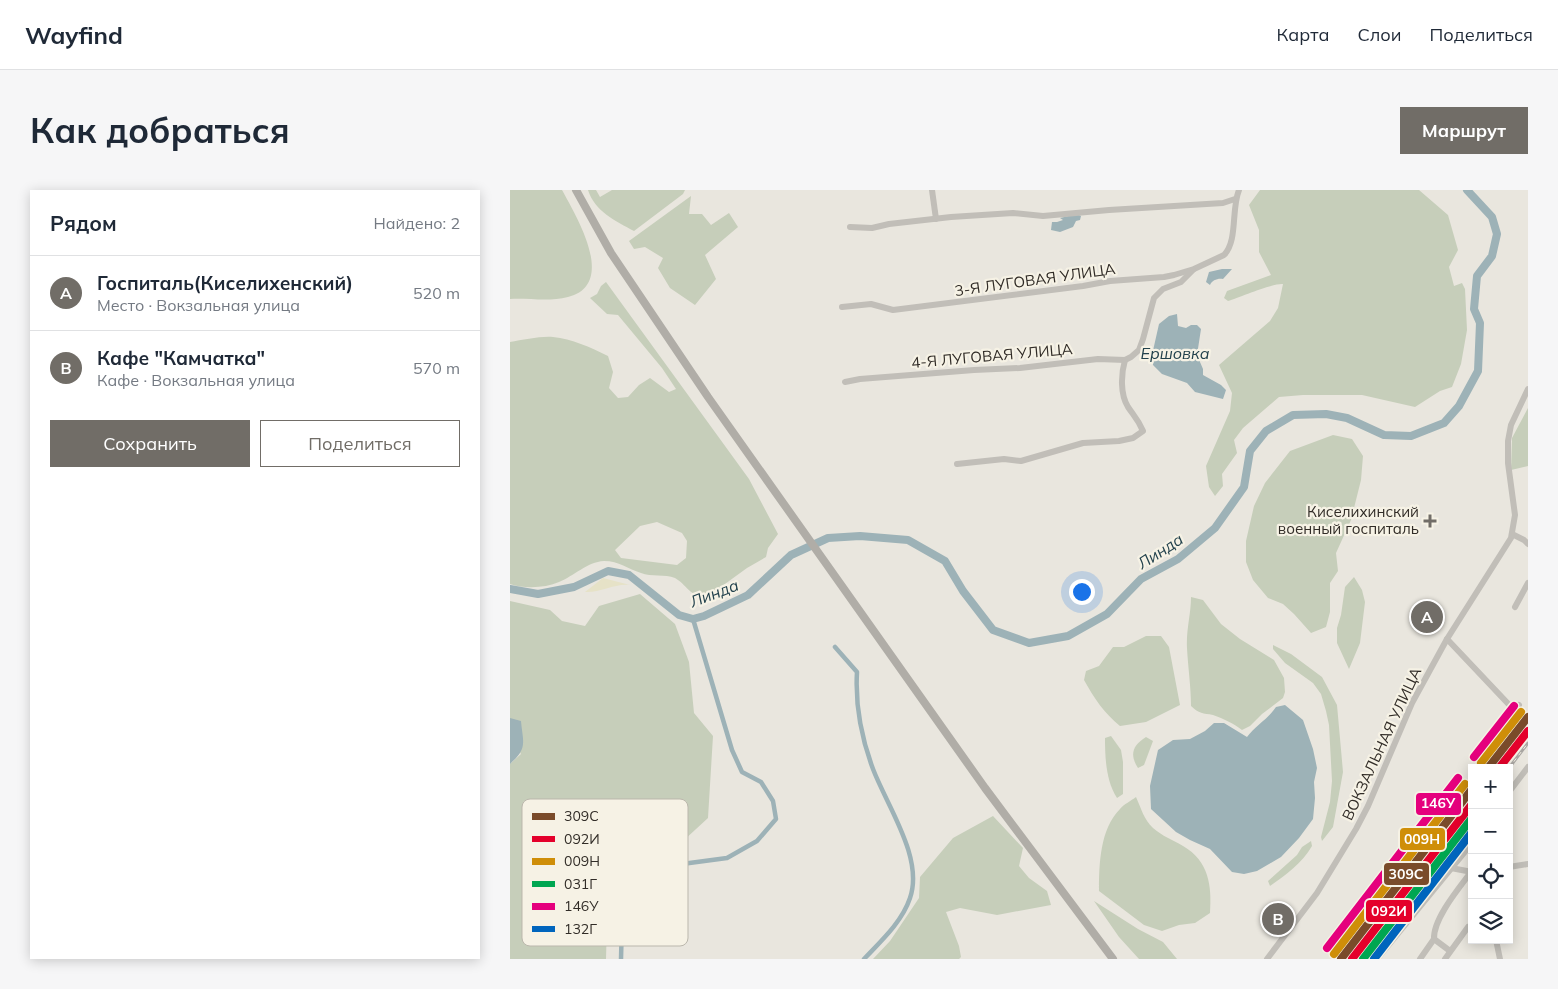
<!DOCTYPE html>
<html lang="ru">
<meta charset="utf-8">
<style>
body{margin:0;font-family:Mulish,sans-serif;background:#f6f6f7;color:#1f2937}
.controls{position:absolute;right:15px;bottom:15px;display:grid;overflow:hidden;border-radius:0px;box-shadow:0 2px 12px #0003}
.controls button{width:45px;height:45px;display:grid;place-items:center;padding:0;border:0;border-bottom:1px solid #e0e1e3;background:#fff;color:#1f2937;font:25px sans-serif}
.you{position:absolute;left:571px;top:401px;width:18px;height:18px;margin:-12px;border:4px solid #fff;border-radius:50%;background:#1a73e8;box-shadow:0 0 0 8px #1a73e833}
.badge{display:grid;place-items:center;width:32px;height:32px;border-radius:50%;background:#716d67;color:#fff;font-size:16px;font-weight:700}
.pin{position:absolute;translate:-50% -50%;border:2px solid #fff;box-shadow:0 1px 5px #0006}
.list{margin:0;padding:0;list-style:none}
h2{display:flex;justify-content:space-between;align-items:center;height:65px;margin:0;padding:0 20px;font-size:21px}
h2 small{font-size:16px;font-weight:400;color:#747a83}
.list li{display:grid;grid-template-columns:32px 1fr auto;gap:15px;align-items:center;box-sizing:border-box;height:75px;padding:0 20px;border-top:1px solid #e0e1e3}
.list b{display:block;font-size:19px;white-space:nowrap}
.list p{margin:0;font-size:16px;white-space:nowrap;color:#747a83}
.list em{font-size:16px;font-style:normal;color:#747a83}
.actions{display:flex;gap:10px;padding:15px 20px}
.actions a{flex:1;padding:11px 0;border:1px solid #716d67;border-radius:0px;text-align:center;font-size:18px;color:#716d67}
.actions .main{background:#716d67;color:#fff}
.icon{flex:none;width:28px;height:28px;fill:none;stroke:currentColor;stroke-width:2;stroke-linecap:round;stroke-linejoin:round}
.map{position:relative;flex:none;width:1018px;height:769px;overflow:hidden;border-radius:0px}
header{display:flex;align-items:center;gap:30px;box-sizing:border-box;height:70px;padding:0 25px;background:#fff;border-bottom:1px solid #e0e1e3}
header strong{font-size:24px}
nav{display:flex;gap:28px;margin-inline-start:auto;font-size:18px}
.intro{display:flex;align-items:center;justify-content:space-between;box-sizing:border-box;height:120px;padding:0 30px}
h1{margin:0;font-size:35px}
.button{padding:12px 22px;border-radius:0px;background:#716d67;color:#fff;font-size:18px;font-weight:700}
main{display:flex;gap:30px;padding:0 30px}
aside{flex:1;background:#fff;border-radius:0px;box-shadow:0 2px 12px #0003}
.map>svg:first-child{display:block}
.green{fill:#c6ceba;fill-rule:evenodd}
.sand{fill:#e6e2c7}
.water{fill:#9db2b7}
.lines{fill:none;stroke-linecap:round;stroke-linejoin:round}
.canal{stroke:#9db2b7;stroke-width:4.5}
.river{stroke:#9db2b7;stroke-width:8}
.minor{stroke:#c1beb8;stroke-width:6}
.major{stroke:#b0ada7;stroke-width:8}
.rail-casing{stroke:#a9a6a2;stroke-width:3}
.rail{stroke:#f6f2e5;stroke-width:1;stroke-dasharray:4;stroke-linecap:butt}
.rail-1-casing{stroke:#f6f2e5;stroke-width:11}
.rail-2-casing{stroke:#f6f2e5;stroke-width:11}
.rail-3-casing{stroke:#f6f2e5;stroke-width:11}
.rail-4-casing{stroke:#f6f2e5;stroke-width:11}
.rail-5-casing{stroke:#f6f2e5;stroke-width:11}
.rail-6-casing{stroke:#f6f2e5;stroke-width:11}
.rail-1{stroke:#7a4b2a;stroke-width:8}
.rail-2{stroke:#e4002b;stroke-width:8}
.rail-3{stroke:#cf8e08;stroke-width:8}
.rail-4{stroke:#00a651;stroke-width:8}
.rail-5{stroke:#e5007d;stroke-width:8}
.rail-6{stroke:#0065bd;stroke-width:8}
.poi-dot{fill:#716d67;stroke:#f6f2e5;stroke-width:2}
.labels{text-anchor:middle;stroke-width:4.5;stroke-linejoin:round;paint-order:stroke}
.street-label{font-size:15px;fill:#312c27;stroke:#f6f2e5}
.poi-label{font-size:15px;fill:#312c27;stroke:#f6f2e5;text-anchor:end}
.water-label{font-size:16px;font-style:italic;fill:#22414c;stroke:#f6f2e5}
.key{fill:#f6f2e5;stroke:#bbb7ac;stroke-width:1}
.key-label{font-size:14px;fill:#312c27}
.line-badge{stroke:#f6f2e5;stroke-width:2}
.badge-label{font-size:14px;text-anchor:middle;font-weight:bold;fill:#fff}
</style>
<header>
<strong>Wayfind</strong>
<nav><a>Карта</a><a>Слои</a><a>Поделиться</a></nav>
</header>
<div class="intro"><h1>Как добраться</h1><a class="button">Маршрут</a></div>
<main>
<aside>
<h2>Рядом<small>Найдено: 2</small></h2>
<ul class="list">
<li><span class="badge">A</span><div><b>Госпиталь(Киселихенский)</b><p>Место · Вокзальная улица</p></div><em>520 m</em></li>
<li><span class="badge">B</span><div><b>Кафе &quot;Камчатка&quot;</b><p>Кафе · Вокзальная улица</p></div><em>570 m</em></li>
</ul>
<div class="actions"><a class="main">Сохранить</a><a>Поделиться</a></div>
</aside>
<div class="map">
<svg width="1018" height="769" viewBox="0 0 1018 769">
<rect width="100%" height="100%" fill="#e9e6de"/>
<g class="green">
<path d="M0 0H52C66 26 108 94 58 107 39 112 20 108 0 109Z"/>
<path d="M78 0H86L90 7 102 0H175L173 4 124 41C106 31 85 22 78 0Z"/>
<path d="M750 0H909L938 25 948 60 939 77 944 96 952 93 955 99 957 140 951 174 942 197 930 201 905 217 852 205H793L769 207 733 238 724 250 727 263 712 284 713 296 705 306 699 297 696 276 720 221 722 203 709 175 760 131 768 118 773 94C763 93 730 107 718 111L714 108 717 101 761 85 749 62V40L739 15Z"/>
<polygon points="181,6 179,24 192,24 201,35 219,23 228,37 195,65 206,89 185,115 160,98 148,78 153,68 135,57 124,59 119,51"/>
<path d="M96 92 239 289 268 344 258 358 256 367 237 378 197 407C182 409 176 394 165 388 155 384 141 387 131 383 118 379 109 371 94 371 77 372 64 386 49 392 35 398 15 399 0 394V152C13 150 30 146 43 147 62 149 80 157 98 166L103 182 99 198 108 208 118 207 129 195 140 188 159 202 166 199 152 178 108 125 97 124 80 108 87 104 91 96ZM147 332 172 343 177 351 176 368 167 375 111 368 105 360 130 336Z"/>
<polygon points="1018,218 1018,276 1001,280 1002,248"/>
<polygon points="823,245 842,249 853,266 851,290 841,330 826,363 828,381 820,393 820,422 816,437 801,443 784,424 773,414 758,408 743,390 736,372 736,351 744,316 755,293 780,261"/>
<polygon points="844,387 852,400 855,412 850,453 839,479 827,453 827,438 831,425 835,397"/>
<polygon points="130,404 165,434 179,472 184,523 203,546 198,628 110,709 97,732 96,769 0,769 0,574 11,564 0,543 0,411 40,420 52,431 75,436 89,416"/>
<path d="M681 407 693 410 711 434 730 449 764 470 774 488 775 502 773 508 752 524 740 536 732 540C723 533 714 529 703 525 693 523 689 524 681 516 681 497 678 477 677 458 676 440 681 424 681 407Z"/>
<path d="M636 446H651L659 457 670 515 636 532 610 536C594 523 584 508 574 490L576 481 589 476 603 457H614Z"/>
<polygon points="763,455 781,464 812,487 827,515 833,582 823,637 812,651 811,647 820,612 822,591 819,535 816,521 811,504 803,493 775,473 763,459"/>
<path d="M601 546 611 560 613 572V604L607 608C596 591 595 568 595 548Z"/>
<path d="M636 547 643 551 634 575 628 578C619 564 623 555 636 547Z"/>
<path d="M626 607C631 618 634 630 643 638 652 646 663 650 673 656 699 671 702 696 700 723L685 733 669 735 652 741 634 735 589 701C589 674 590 639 610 619 614 614 621 611 626 607Z"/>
<polygon points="483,626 513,658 509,676 519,688 537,701 541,715 487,725 450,718 436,722 449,756 451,767 449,769 363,769 380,751 409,708 410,687 443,648"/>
<path d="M801 651 802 656C792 673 776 685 760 696L758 691 787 665 792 657Z"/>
<polygon points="584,711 628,739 653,752 667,769 629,769 609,747"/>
</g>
<path class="sand" d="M93 388 120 395C105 393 90 403 75 402Z"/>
<g class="water">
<polygon points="567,24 571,26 570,30 566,31 563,37 550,42 541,40 542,32 547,32 553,30 550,28"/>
<path d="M712 79H722L713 89C708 88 702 90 700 95L696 92 699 82Z"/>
<polygon points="667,124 668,136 676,138 681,135 687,135 691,139 687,165 693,179 693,185 711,195 716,200 713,209 685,202 677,193 652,184 643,175 642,165 649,134 659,126"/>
<path d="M775 515 793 530 803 559 807 578 804 592 805 608 803 629 789 648 771 667 747 681 734 684 722 682 700 659 680 650 666 642 641 619 640 596 648 560 663 550 680 549 695 541 704 533H714L737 547C745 536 758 529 766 517Z"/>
<path d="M0 528 11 531C13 553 18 558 0 574Z"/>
</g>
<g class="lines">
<g class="canal">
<path d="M325 457 347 482C345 516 351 547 363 579 377 616 414 668 400 708 392 732 371 751 354 769"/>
<polyline points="111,769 112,731 125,705 146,684 172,674 217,668 247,651 266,629 263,611 251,592 232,582 222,560 183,429"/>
</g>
<polyline class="river" points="0,399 28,404 64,397 98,381 119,385 169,425 183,429 194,426 238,405 281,365 318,348 350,346 398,350 435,371 453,401 483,440 519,453 558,446 597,424 631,389 668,369 705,338 734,297 740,261 756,241 783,225 816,224 837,228 874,245 901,246 934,233 949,216 968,181 970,133 964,119 967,86 982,66 987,44 982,27 957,0"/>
<g class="minor">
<polyline points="422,0 426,29"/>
<polyline points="340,37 362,38 379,34 441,27 503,23 533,26 599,20 713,13 725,9"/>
<path d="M332 117 361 114 383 120 573 96 600 91 654 87 664 85 684 79 714 65C728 51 721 19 729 0"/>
<polyline points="335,192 350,189 464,180 510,178 588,169 615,170 621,167 629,160 633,149 644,108 653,99 671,92 683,80"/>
<path d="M447 274 494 269 511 271 573 253 609 251 623 248 633 241C628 229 624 226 618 217 610 204 611 184 615 170"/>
<polyline points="1002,344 1014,350 1018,354"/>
<polyline points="1005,417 1018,393"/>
<polyline points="937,449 1005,521 1009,515"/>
<polyline points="999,602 1018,577"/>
<polyline points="999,677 1018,674"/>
<polyline points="941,678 962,682"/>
<polyline points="986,750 990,769"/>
<path d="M940 761 924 749C923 729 949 698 961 682"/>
<polyline points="757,769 807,703 846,639 858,616 902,513 937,449 1001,348 1005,325 998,273 998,251 1001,235 1018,199"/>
<polyline points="867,769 962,653"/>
<polyline points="910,769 924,749"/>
<polyline points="935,769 958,737"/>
</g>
<polyline class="major" points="66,0 101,63 198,207 475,598 603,769"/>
<defs>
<g id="rail">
<polyline points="999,578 1018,553"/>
<polyline points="851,769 962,626"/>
</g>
</defs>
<use href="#rail" class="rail-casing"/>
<use href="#rail" class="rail"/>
<defs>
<g id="rail-1">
<polyline points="978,578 1018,527"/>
<polyline points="831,769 962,599"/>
</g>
<g id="rail-2">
<polyline points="989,578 1018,541"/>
<polyline points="842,769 962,614"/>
</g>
<g id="rail-3">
<polyline points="971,573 1011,522"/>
<polyline points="824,764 955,594"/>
</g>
<polyline id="rail-4" points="853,769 962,628"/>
<g id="rail-5">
<polyline points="964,567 1004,516"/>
<polyline points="817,758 948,588"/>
</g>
<polyline id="rail-6" points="864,769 962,642"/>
</defs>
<use href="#rail-1" class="rail-1-casing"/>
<use href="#rail-2" class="rail-2-casing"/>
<use href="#rail-3" class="rail-3-casing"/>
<use href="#rail-4" class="rail-4-casing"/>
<use href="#rail-5" class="rail-5-casing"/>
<use href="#rail-6" class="rail-6-casing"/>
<use href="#rail-1" class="rail-1"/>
<use href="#rail-2" class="rail-2"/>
<use href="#rail-3" class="rail-3"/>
<use href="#rail-4" class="rail-4"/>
<use href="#rail-5" class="rail-5"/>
<use href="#rail-6" class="rail-6"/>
</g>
<path class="poi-dot" d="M917.5 323.5h5v5h5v5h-5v5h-5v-5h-5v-5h5z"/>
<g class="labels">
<g class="street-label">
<text transform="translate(525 90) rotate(-8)" y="5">3-Я ЛУГОВАЯ УЛИЦА</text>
<text transform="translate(482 166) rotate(-5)" y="5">4-Я ЛУГОВАЯ УЛИЦА</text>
<text transform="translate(872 554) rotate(-65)" y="5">ВОКЗАЛЬНАЯ УЛИЦА</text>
</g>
<g class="poi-label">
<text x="909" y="327">Киселихинский<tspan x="909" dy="17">военный госпиталь</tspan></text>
</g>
<g class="water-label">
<text x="665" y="169">Ершовка</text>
<text transform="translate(650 361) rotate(-33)" y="6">Линда</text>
<text transform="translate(204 403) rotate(-21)" y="6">Линда</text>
</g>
</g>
<rect x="12" y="609" width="166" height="147" rx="8" class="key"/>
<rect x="22" y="623" width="23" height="7" fill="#7a4b2a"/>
<rect x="22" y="646" width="23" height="6" fill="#e4002b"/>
<rect x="22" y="668" width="23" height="7" fill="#cf8e08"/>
<rect x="22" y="691" width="23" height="6" fill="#00a651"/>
<rect x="22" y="713" width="23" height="7" fill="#e5007d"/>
<rect x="22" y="736" width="23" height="6" fill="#0065bd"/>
<g class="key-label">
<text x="54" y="631">309С</text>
<text x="54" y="654">092И</text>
<text x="54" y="676">009Н</text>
<text x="54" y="699">031Г</text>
<text x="54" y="721">146У</text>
<text x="54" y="744">132Г</text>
</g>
<g class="line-badge">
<rect x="905" y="602" width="47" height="24" rx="5" fill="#e5007d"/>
<rect x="889" y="637" width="47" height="24" rx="5" fill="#cf8e08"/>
<rect x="873" y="672" width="47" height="24" rx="5" fill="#7a4b2a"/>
<rect x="855" y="709" width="48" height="24" rx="5" fill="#e4002b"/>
</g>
<g class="badge-label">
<text x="928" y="618">146У</text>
<text x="912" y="654">009Н</text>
<text x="896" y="689">309С</text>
<text x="879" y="726">092И</text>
</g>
</svg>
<div class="controls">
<button>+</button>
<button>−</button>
<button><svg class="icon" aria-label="locate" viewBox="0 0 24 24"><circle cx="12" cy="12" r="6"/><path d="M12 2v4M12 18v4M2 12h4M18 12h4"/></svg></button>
<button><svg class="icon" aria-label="layers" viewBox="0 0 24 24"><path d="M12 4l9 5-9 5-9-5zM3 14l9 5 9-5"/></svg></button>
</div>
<div class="you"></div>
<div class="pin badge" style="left:917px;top:427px">A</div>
<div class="pin badge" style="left:768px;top:729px">B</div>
</div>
</main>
